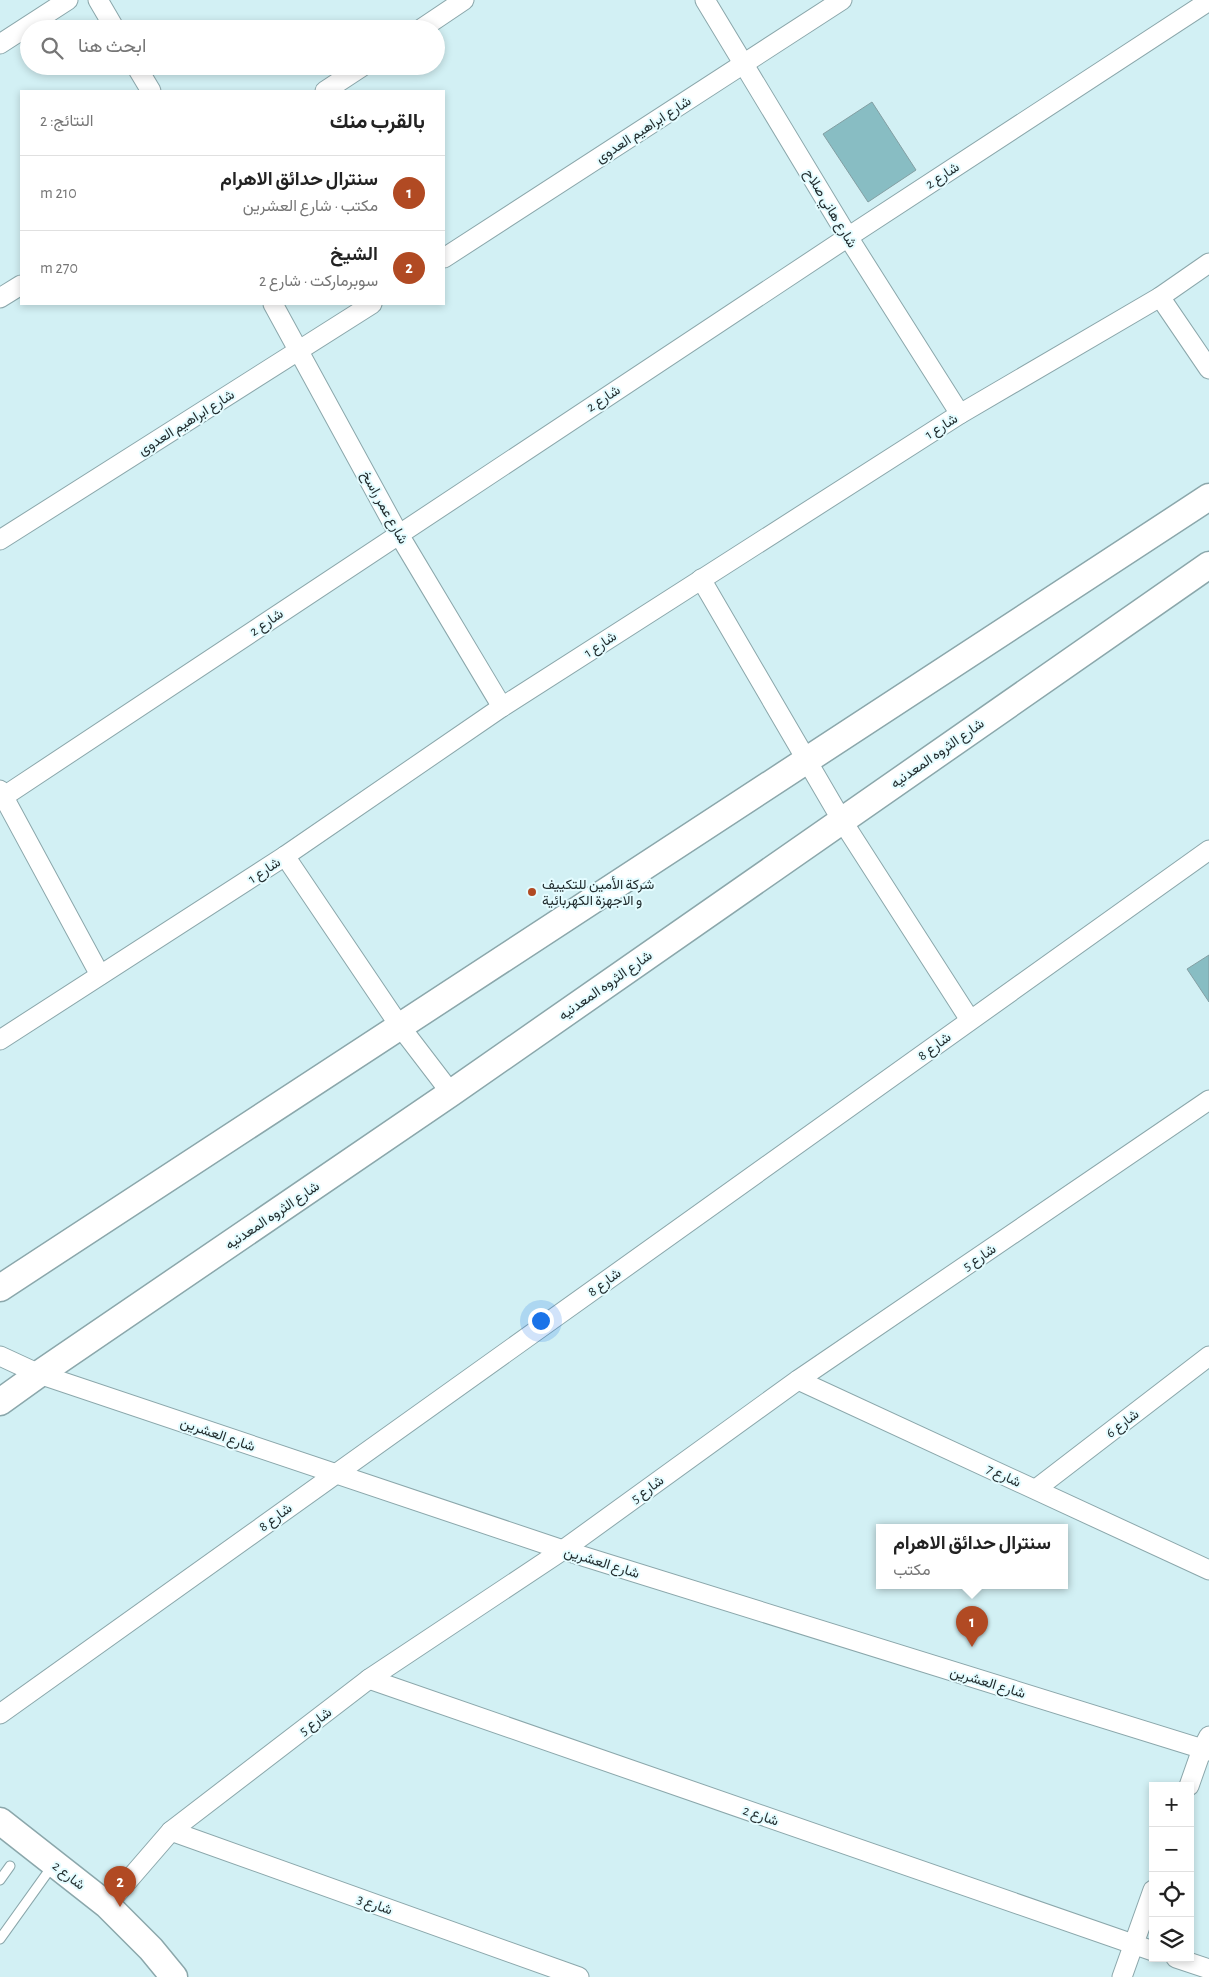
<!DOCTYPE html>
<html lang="ar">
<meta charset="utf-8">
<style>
body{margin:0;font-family:"Alegreya Sans",Vazirmatn,sans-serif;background:#f2f2f2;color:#222;direction:rtl}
.controls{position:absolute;right:15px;bottom:15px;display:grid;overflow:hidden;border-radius:0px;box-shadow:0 2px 8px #0003}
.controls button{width:45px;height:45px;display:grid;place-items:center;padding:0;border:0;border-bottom:1px solid #e0e0e0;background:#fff;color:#222;font:25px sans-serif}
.you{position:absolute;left:540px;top:1320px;width:18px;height:18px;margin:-12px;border:4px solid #fff;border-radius:50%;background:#1a73e8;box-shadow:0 0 0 8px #1a73e833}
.badge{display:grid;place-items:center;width:32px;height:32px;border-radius:50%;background:#b14a23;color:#fff;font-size:16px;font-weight:700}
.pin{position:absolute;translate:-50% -41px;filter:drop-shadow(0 1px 2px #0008)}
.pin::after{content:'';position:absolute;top:26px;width:18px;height:15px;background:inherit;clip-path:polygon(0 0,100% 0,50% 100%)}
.popup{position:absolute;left:876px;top:1524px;width:192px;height:65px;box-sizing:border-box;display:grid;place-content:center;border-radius:0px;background:#fff;filter:drop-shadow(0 1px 4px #0005);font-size:16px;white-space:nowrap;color:#767676}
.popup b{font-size:19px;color:#222}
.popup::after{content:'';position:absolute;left:50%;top:100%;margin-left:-10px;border:10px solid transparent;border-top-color:#fff}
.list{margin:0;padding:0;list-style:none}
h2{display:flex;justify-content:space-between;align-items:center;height:65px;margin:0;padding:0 20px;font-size:21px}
h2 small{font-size:16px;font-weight:400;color:#767676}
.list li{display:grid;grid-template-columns:32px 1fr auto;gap:15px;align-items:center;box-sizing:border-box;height:75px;padding:0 20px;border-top:1px solid #e0e0e0}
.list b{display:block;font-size:19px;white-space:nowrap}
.list p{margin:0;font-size:16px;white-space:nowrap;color:#767676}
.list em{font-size:16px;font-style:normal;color:#767676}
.icon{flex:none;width:28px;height:28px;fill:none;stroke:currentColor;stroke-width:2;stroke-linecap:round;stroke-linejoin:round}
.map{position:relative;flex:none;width:1209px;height:1977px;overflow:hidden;direction:ltr}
.search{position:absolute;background:#fff;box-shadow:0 2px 8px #0003;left:20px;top:20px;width:425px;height:55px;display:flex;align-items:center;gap:12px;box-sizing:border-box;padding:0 18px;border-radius:28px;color:#767676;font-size:19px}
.panel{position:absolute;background:#fff;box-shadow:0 2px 8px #0003;left:20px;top:90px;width:425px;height:215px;border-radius:0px;direction:rtl}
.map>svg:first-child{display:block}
.building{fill:#88bdc3;stroke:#839fa3}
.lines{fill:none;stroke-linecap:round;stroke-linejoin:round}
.lane-casing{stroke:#8ba7ab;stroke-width:11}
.street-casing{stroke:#8ba7ab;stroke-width:21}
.secondary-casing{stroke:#8ba7ab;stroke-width:29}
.lane{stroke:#fff;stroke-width:9}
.street{stroke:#fff;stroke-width:19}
.secondary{stroke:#fff;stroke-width:26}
.poi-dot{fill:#b14a23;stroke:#e4fcff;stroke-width:2}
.labels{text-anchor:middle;stroke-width:4;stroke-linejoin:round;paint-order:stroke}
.street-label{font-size:14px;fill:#222d2f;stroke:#e4fcff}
.poi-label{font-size:14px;fill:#222d2f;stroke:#e4fcff;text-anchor:start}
</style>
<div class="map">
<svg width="1209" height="1977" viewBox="0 0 1209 1977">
<rect width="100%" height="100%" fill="#d2f0f4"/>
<g class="building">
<polygon points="872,102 916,170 868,202 823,134"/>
<polygon points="1209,955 1209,1002 1187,969"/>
</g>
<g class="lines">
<defs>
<g id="lane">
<polyline points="0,1880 10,1866"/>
<polyline points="0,1939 53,1865"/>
</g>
<g id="street">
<polyline points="98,0 115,29"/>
<polyline points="705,0 848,237 960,414"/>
<polyline points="421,29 464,0"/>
<polyline points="0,44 68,0"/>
<polyline points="136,66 151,91"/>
<polyline points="325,91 363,66"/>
<polyline points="444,258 842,0"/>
<polyline points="1160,297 1209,369"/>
<polyline points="0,298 21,285"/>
<polyline points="273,304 398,533 502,707"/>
<polyline points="0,540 372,304"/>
<polyline points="701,579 841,819 970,1020"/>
<polyline points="0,790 100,975"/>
<polyline points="0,799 848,237 1209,1"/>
<polyline points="285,856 399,1025 451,1093"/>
<polyline points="0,1040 285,856 502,707 960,414 1160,297 1209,263"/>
<polyline points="0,1356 39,1374 563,1550 1209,1751"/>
<polyline points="798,1380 1209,1570"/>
<polyline points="1036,1489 1209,1356"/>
<polyline points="369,1679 1153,1951"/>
<polyline points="0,1714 1209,850"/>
<polyline points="1189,1786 1202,1749 1209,1736"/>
<polyline points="171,1831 579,1977"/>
<polyline points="107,1905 171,1831 369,1679 563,1550 798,1380 1209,1100"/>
<polyline points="1176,1958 1209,1969"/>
<polyline points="1122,1977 1153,1890"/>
</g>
<g id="secondary">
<polyline points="0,1288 1209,497"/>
<polyline points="0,1402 39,1374 451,1093 1209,565"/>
<polyline points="0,1821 107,1905 151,1949 174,1977"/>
</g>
</defs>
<use href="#lane" class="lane-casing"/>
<use href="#street" class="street-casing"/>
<use href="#secondary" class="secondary-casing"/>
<use href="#lane" class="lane"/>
<use href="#street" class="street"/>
<use href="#secondary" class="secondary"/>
</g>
<circle class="poi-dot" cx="532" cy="892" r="5"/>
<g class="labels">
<g class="street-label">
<text transform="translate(643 129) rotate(-33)" y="5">شارع ابراهيم العدوى</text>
<text transform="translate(942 175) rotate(-33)" y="5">شارع 2</text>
<text transform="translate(831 208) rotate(59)" y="5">شارع هاني صلاح</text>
<text transform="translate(603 398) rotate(-33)" y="5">شارع 2</text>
<text transform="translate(186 422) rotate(-32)" y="5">شارع ابراهيم العدوى</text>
<text transform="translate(941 426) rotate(-32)" y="5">شارع 1</text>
<text transform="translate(385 507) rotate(61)" y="5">شارع عمر راسخ</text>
<text transform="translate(266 622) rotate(-34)" y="5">شارع 2</text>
<text transform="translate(600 644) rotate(-33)" y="5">شارع 1</text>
<text transform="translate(937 753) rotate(-35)" y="5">شارع الثروه المعدنيه</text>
<text transform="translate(264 870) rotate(-33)" y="5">شارع 1</text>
<text transform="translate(605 985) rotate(-35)" y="5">شارع الثروه المعدنيه</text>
<text transform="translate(934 1046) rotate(-36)" y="5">شارع 8</text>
<text transform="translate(272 1215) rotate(-34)" y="5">شارع الثروه المعدنيه</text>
<text transform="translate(979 1257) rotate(-34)" y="5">شارع 5</text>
<text transform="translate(604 1282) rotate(-36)" y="5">شارع 8</text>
<text transform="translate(1122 1423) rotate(-37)" y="5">شارع 6</text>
<text transform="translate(218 1434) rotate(19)" y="5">شارع العشرين</text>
<text transform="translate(1004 1475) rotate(25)" y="5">شارع 7</text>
<text transform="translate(647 1489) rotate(-36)" y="5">شارع 5</text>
<text transform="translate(275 1517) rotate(-36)" y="5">شارع 8</text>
<text transform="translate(602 1562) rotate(17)" y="5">شارع العشرين</text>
<text transform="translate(988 1682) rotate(17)" y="5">شارع العشرين</text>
<text transform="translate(315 1721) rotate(-37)" y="5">شارع 5</text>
<text transform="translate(761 1815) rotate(19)" y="5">شارع 2</text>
<text transform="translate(69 1875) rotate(38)" y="5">شارع 2</text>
<text transform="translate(375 1904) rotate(20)" y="5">شارع 3</text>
</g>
<g class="poi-label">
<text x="542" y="889">شركة الأمين للتكييف<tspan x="542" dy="16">و الاجهزة الكهربائية</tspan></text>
</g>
</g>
</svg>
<div class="controls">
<button>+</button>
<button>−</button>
<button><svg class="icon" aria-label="locate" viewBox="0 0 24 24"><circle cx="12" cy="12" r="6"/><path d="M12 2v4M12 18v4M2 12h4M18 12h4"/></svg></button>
<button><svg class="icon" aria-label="layers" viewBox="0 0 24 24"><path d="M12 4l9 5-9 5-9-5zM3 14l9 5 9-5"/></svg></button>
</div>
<div class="you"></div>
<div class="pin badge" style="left:972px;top:1647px">1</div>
<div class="popup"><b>سنترال حدائق الاهرام</b>مكتب</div>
<div class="pin badge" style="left:120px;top:1907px">2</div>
<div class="search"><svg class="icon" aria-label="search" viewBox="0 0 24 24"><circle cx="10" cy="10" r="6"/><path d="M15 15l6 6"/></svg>ابحث هنا</div>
<section class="panel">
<h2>بالقرب منك<small>النتائج: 2</small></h2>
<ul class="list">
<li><span class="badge">1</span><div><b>سنترال حدائق الاهرام</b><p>مكتب · شارع العشرين</p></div><em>210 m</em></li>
<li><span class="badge">2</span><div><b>الشيخ</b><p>سوبرماركت · شارع 2</p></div><em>270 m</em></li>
</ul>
</section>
</div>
